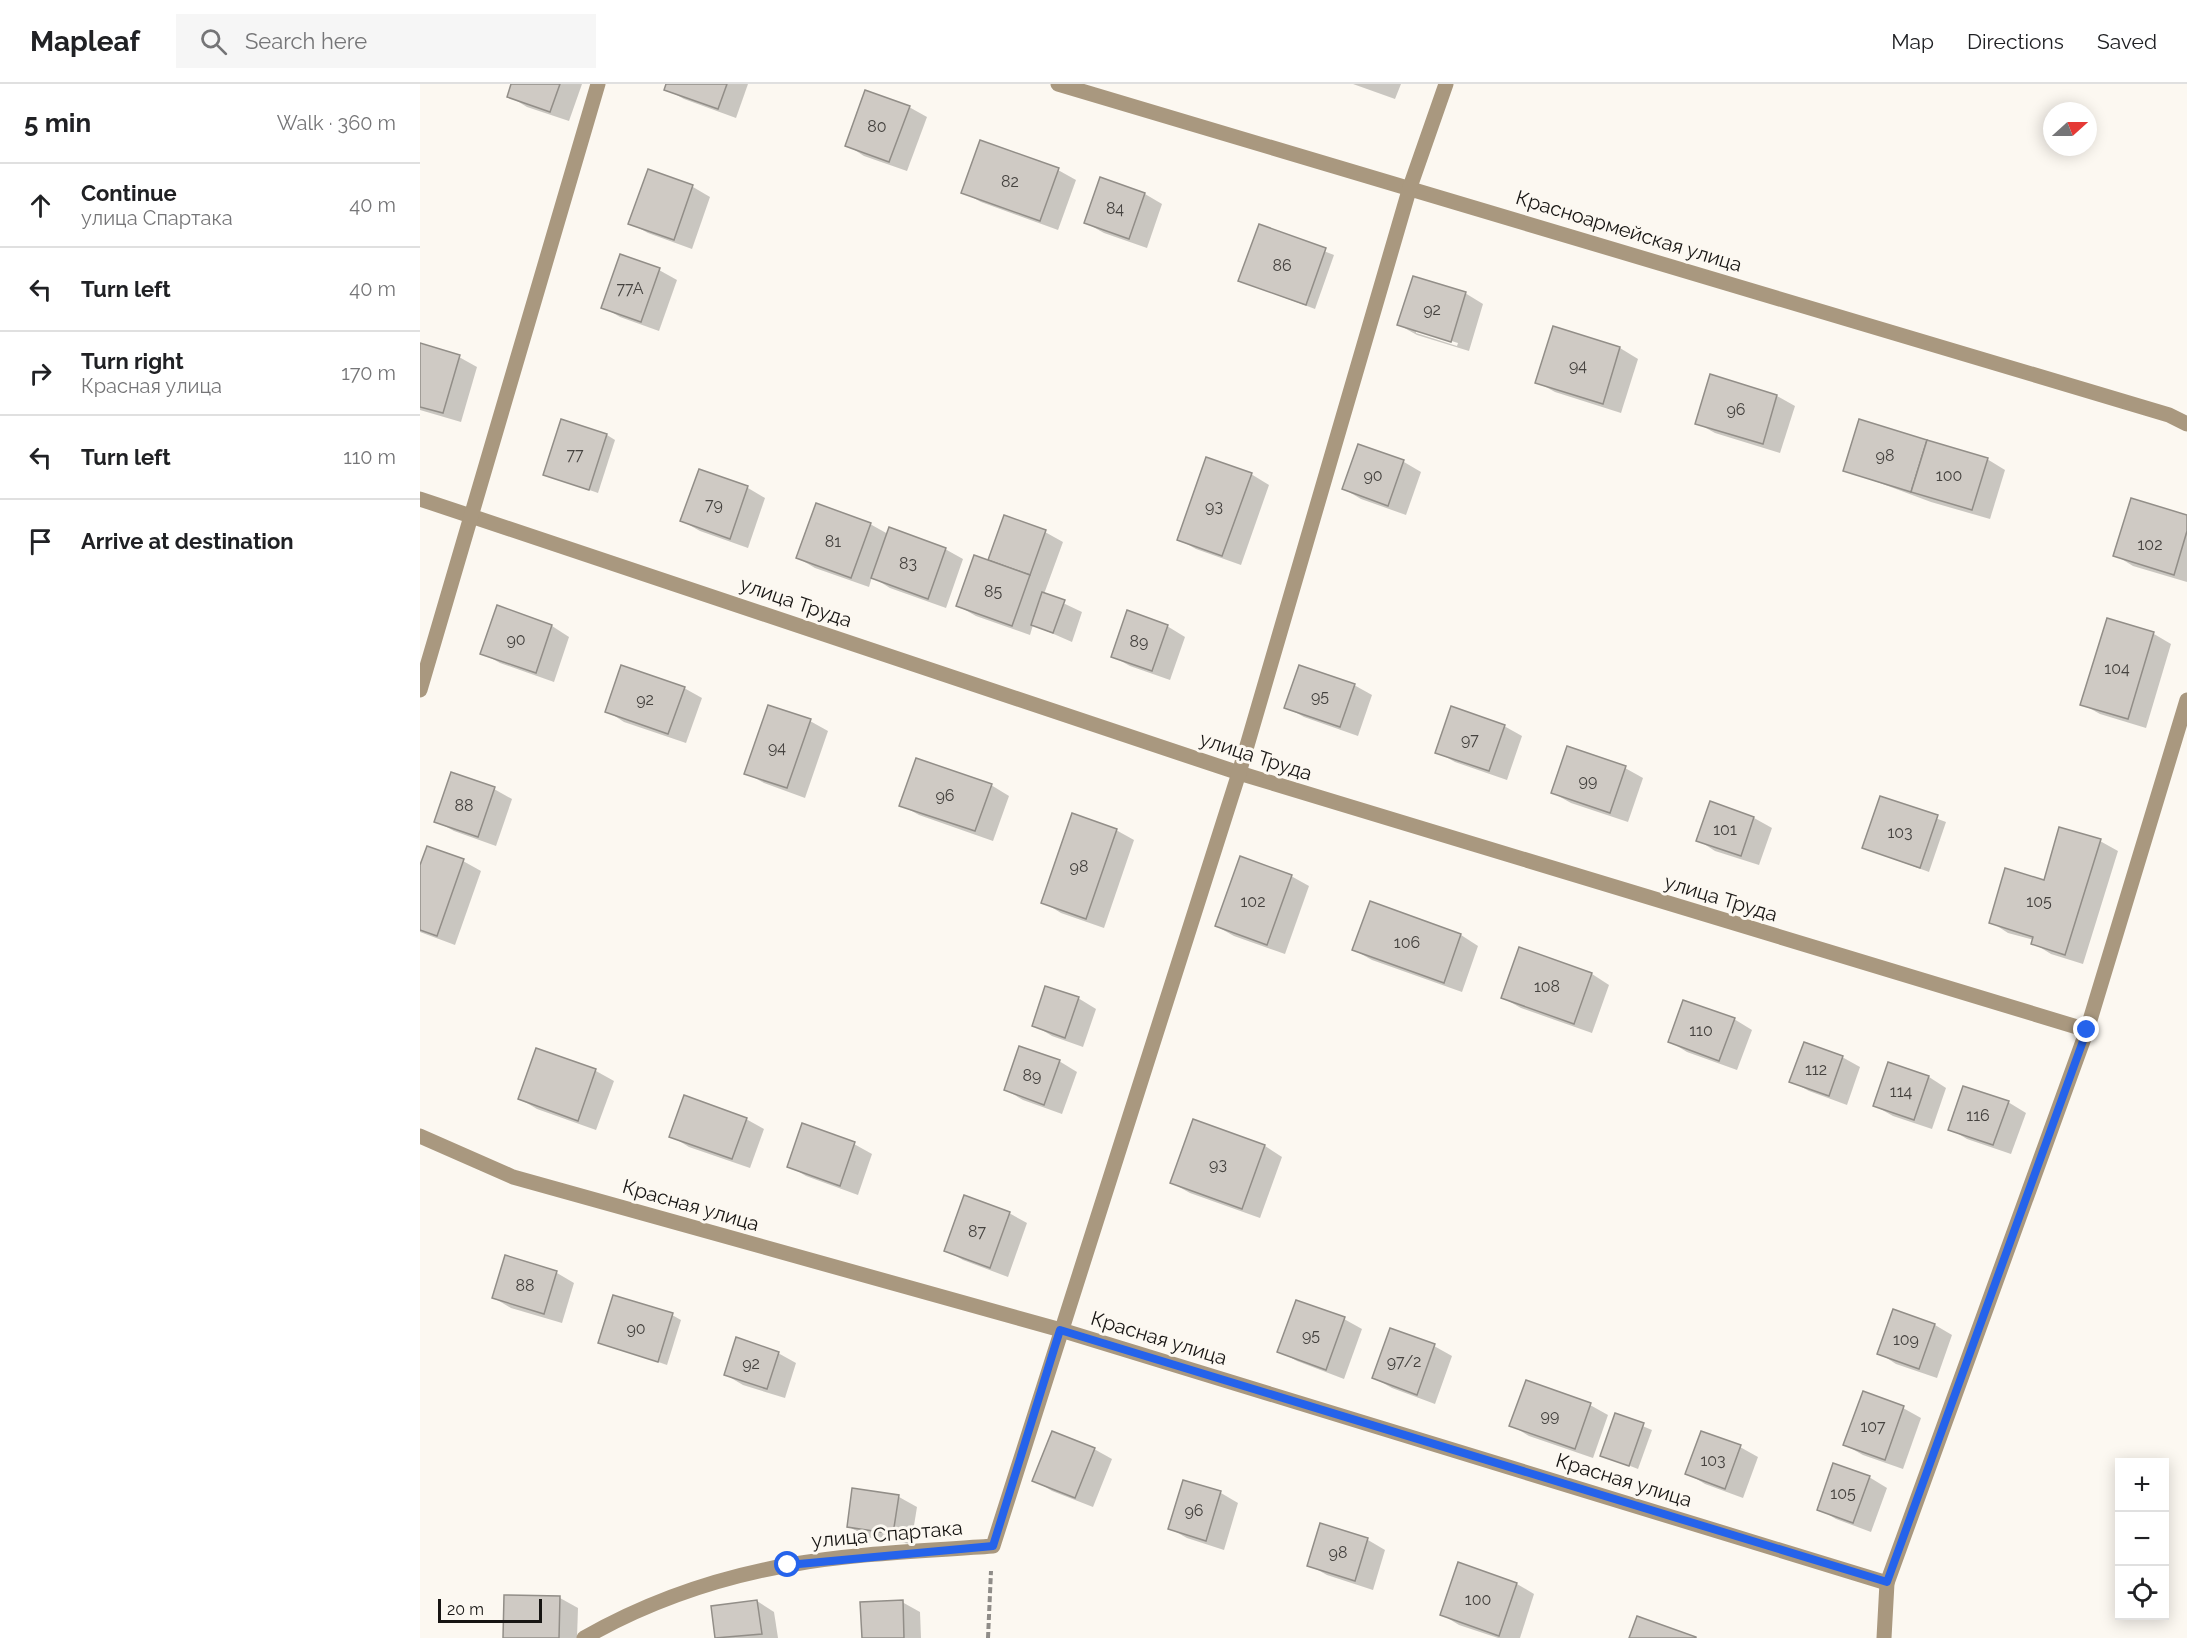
<!DOCTYPE html>
<meta charset="utf-8">
<style>
body{margin:0;font-family:Raleway,sans-serif;background:#f6f6f6;color:#202124}
.controls{position:absolute;right:18px;bottom:18px;display:grid;overflow:hidden;border-radius:0px;box-shadow:0 3px 15px #0003}
.controls button{width:54px;height:54px;display:grid;place-items:center;padding:0;border:0;border-bottom:2px solid #e0e0e0;background:#fff;color:#202124;font:30px sans-serif}
.compass{position:absolute;left:1623px;top:18px;width:54px;height:54px;border-radius:50%;background:#fff;box-shadow:0 3px 15px #0003;rotate:69deg}
.scale{position:absolute;left:18px;bottom:15px;width:104px;box-sizing:border-box;padding-left:6px;border:3px solid #171513;border-top:0;font-size:16px;line-height:21px;white-space:nowrap;color:#171513;-webkit-text-stroke:4px #fcf8f1;paint-order:stroke}
.stop{position:absolute;width:18px;height:18px;margin:-14px;border:4px solid #2563eb;border-radius:50%;background:#fff}
.stop.end{background:#2563eb;border-color:#fff;box-shadow:0 2px 6px #0008}
.list{margin:0;padding:0;list-style:none}
h2{display:flex;justify-content:space-between;align-items:center;height:78px;margin:0;padding:0 24px;font-size:26px}
h2 small{font-size:20px;font-weight:400;color:#757577}
.list li{display:grid;grid-template-columns:39px 1fr auto;gap:18px;align-items:center;box-sizing:border-box;height:84px;padding:0 24px;border-top:2px solid #e0e0e0}
.list b{display:block;font-size:22px;white-space:nowrap}
.list p{margin:0;font-size:20px;white-space:nowrap;color:#757577}
.list em{font-size:20px;font-style:normal;color:#757577}
.icon{flex:none;width:33px;height:33px;fill:none;stroke:currentColor;stroke-width:2;stroke-linecap:round;stroke-linejoin:round}
.map{position:relative;flex:none;width:1767px;height:1554px;overflow:hidden}
header{display:flex;align-items:center;gap:36px;box-sizing:border-box;height:84px;padding:0 30px;background:#fff;border-bottom:2px solid #e0e0e0}
header strong{font-size:28px}
nav{display:flex;gap:33px;margin-inline-start:auto;font-size:21px}
.search{width:420px;height:54px;background:#f6f6f6;display:flex;align-items:center;gap:15px;box-sizing:border-box;padding:0 21px;border-radius:0px;color:#757577;font-size:22px}
main{display:flex}
aside{flex:1;background:#fff}
.map>svg:first-child{display:block}
.shadow{fill:#0003;fill-rule:evenodd}
.building{fill:#cfcac4;stroke:#928e88;stroke-width:1.5}
.lines{fill:none;stroke-linecap:round;stroke-linejoin:round}
.path{stroke:#8f8c88;stroke-width:4;stroke-dasharray:6 3;stroke-linecap:butt}
.minor{stroke:#a9987f;stroke-width:15}
.route{stroke:#2563eb;stroke-width:8}
.labels{text-anchor:middle;stroke-width:6;stroke-linejoin:round;paint-order:stroke}
.number-label{font-size:16px;fill:#45423f}
.street-label{font-size:20px;fill:#171513;stroke:#fcf8f1}
</style>
<header>
<strong>Mapleaf</strong>
<div class="search"><svg class="icon" aria-label="search" viewBox="0 0 24 24"><circle cx="10" cy="10" r="6"/><path d="M15 15l6 6"/></svg>Search here</div>
<nav><a>Map</a><a>Directions</a><a>Saved</a></nav>
</header>
<main>
<aside>
<h2>5 min<small>Walk · 360 m</small></h2>
<ul class="list">
<li><svg class="icon" aria-label="ahead" viewBox="0 0 24 24"><path d="M12 20V5M6 11l6-6 6 6"/></svg><div><b>Continue</b><p>улица Спартака</p></div><em>40 m</em></li>
<li><svg class="icon" aria-label="left" viewBox="0 0 24 24"><path d="M17 20v-9H6M10 6l-5 5 5 5"/></svg><div><b>Turn left</b></div><em>40 m</em></li>
<li><svg class="icon" aria-label="right" viewBox="0 0 24 24"><path d="M7 20v-9h11M14 6l5 5-5 5"/></svg><div><b>Turn right</b><p>Красная улица</p></div><em>170 m</em></li>
<li><svg class="icon" aria-label="left" viewBox="0 0 24 24"><path d="M17 20v-9H6M10 6l-5 5 5 5"/></svg><div><b>Turn left</b></div><em>110 m</em></li>
<li><svg class="icon" aria-label="arrive" viewBox="0 0 24 24"><path d="M6 21V4h12l-3 4 3 4H6"/></svg><div><b>Arrive at destination</b></div></li>
</ul>
</aside>
<div class="map">
<svg width="1767" height="1554" viewBox="0 0 1767 1554">
<rect width="100%" height="100%" fill="#fcf8f1"/>
<g class="shadow">
<polygon points="93,0 162,0 149,37 107,23 89,12"/>
<polygon points="247,0 328,0 316,34 264,15 246,5"/>
<polygon points="933,0 981,0 975,15"/>
<polygon points="489,23 507,33 487,87 444,72 427,61"/>
<polygon points="638,86 656,96 638,146 561,118 543,108"/>
<polygon points="229,87 273,103 290,113 272,165 228,149 210,139"/>
<polygon points="681,95 725,110 742,120 727,164 684,149 666,139"/>
<polygon points="839,142 914,171 895,225 820,197"/>
<polygon points="239,186 257,196 239,247 200,233 183,223"/>
<path d="M1045 209 1063 220 1049 267 997 251 979 241ZM996 246 1038 259 1037 262 996 249Z"/>
<polygon points="1134,244 1200,264 1218,275 1201,329 1135,308 1117,298"/>
<polygon points="0,261 39,273 57,283 41,338 0,326"/>
<polygon points="1291,292 1357,312 1375,322 1360,369 1295,349 1277,339"/>
<polygon points="187,351 195,356 178,409 124,390"/>
<polygon points="939,362 984,378 1001,388 986,431 941,415 924,405"/>
<polygon points="1567,375 1585,386 1570,435 1511,418 1425,386"/>
<polygon points="280,386 328,404 345,414 328,464 280,447 262,437"/>
<polygon points="831,390 849,401 821,481 776,465 758,455"/>
<polygon points="585,433 625,448 643,458 624,510 662,528 652,558 613,541 610,551 556,532 538,522 569,478"/>
<polygon points="1767,433 1767,498 1713,482 1695,471"/>
<polygon points="450,440 468,450 525,465 543,475 526,524 470,504 452,493 449,503 395,484 378,474"/>
<polygon points="78,523 132,542 149,553 134,598 80,579 62,569"/>
<polygon points="1688,536 1734,550 1751,560 1726,644 1680,630 1662,620"/>
<polygon points="747,542 765,553 750,596 710,582 692,572"/>
<polygon points="934,601 952,611 938,652 884,633 866,623"/>
<polygon points="264,604 282,614 266,659 204,638 187,627"/>
<polygon points="390,637 408,647 385,714 344,699 326,689"/>
<polygon points="1084,642 1102,652 1087,696 1035,678 1017,668"/>
<polygon points="1205,684 1223,694 1208,738 1151,719 1133,709"/>
<polygon points="571,701 589,712 573,757 499,731 481,721"/>
<polygon points="74,705 92,715 76,762 34,747 16,737"/>
<polygon points="1461,714 1526,738 1509,788 1444,764"/>
<polygon points="1290,719 1334,734 1352,744 1339,781 1295,767 1278,756"/>
<polygon points="696,746 714,756 684,844 641,829 623,818"/>
<polygon points="1680,757 1698,767 1663,880 1631,870 1613,859 1614,856 1588,849 1571,838"/>
<polygon points="43,777 61,787 35,861 0,848 0,785"/>
<polygon points="871,792 889,802 865,870 814,852 796,842"/>
<polygon points="951,819 1041,851 1058,862 1042,908 952,876 934,866"/>
<polygon points="1100,865 1172,890 1189,901 1172,949 1101,924 1083,914"/>
<polygon points="658,914 676,925 663,963 632,952 614,941"/>
<polygon points="1314,935 1332,946 1317,986 1267,968 1249,957"/>
<polygon points="117,966 176,987 194,997 176,1046 117,1025 100,1015"/>
<polygon points="1422,973 1440,983 1427,1021 1389,1007 1371,997"/>
<polygon points="639,977 657,988 642,1030 603,1016 586,1006"/>
<polygon points="1469,980 1509,993 1526,1004 1512,1045 1473,1032 1455,1022"/>
<polygon points="1588,1018 1606,1029 1591,1070 1547,1055 1530,1045"/>
<polygon points="326,1035 344,1045 330,1084 269,1063 251,1052"/>
<polygon points="774,1037 845,1062 862,1073 840,1134 770,1109 752,1099"/>
<polygon points="383,1041 434,1060 452,1070 438,1111 386,1092 369,1082"/>
<polygon points="589,1129 607,1139 588,1193 543,1176 526,1166"/>
<polygon points="86,1173 137,1189 154,1199 142,1239 91,1224 74,1214"/>
<polygon points="1474,1227 1515,1241 1532,1251 1517,1294 1476,1280 1459,1269"/>
<polygon points="252,1231 261,1236 247,1281 180,1258"/>
<polygon points="924,1235 942,1245 924,1295 877,1277 859,1267"/>
<polygon points="1014,1262 1032,1272 1015,1320 972,1304 954,1294"/>
<polygon points="358,1269 376,1279 365,1314 323,1301 306,1291"/>
<polygon points="1170,1321 1188,1331 1173,1374 1109,1352 1091,1341"/>
<polygon points="1483,1324 1501,1334 1483,1385 1443,1371 1425,1361"/>
<polygon points="1196,1331 1232,1346 1218,1385 1182,1371"/>
<polygon points="1320,1363 1338,1373 1323,1414 1285,1400 1267,1389"/>
<polygon points="674,1365 692,1375 673,1423 632,1407 614,1396"/>
<polygon points="1449,1393 1467,1404 1451,1448 1416,1435 1399,1425"/>
<polygon points="764,1398 801,1409 818,1419 804,1466 767,1454 749,1444"/>
<polygon points="434,1406 479,1413 497,1423 491,1460 446,1453 428,1442"/>
<polygon points="901,1441 948,1456 965,1466 953,1506 907,1491 889,1481"/>
<polygon points="1038,1480 1097,1500 1114,1510 1100,1554 1078,1554 1039,1541 1021,1530"/>
<polygon points="86,1512 140,1514 158,1524 157,1554 86,1554"/>
<polygon points="337,1517 354,1528 358,1554 297,1554 293,1524"/>
<polygon points="482,1518 500,1528 501,1554 443,1554"/>
</g>
<g class="building">
<polygon points="91,0 140,0 130,28 87,13"/>
<polygon points="246,0 307,0 298,25 244,6"/>
<polygon points="445,6 490,22 469,78 425,62"/>
<polygon points="560,56 639,84 620,137 541,109"/>
<polygon points="228,85 273,101 254,156 208,140"/>
<polygon points="680,93 725,109 709,155 664,139"/>
<polygon points="839,140 906,164 886,221 818,197"/>
<polygon points="200,170 240,184 221,238 181,224"/>
<polygon points="993,192 1046,208 1031,258 977,241"/>
<polygon points="1133,242 1200,263 1183,320 1115,299"/>
<polygon points="0,259 40,271 23,329 0,323"/>
<polygon points="1290,290 1357,311 1343,360 1275,340"/>
<polygon points="141,335 187,350 169,406 123,391"/>
<polygon points="1439,335 1507,356 1491,408 1423,387"/>
<polygon points="1507,356 1568,374 1552,426 1491,408"/>
<polygon points="938,360 984,376 968,422 922,405"/>
<polygon points="786,373 832,389 802,472 757,456"/>
<polygon points="279,385 328,402 310,455 260,437"/>
<polygon points="1711,414 1767,431 1767,447 1754,491 1693,472"/>
<polygon points="396,419 451,439 431,494 376,474"/>
<polygon points="584,431 626,446 610,491 568,476"/>
<polygon points="469,443 526,464 508,515 451,494"/>
<polygon points="554,471 610,491 592,542 536,522"/>
<polygon points="622,508 645,516 633,549 611,541"/>
<polygon points="77,521 132,541 116,589 60,570"/>
<polygon points="707,526 748,541 732,587 691,573"/>
<polygon points="1687,534 1734,548 1708,635 1660,621"/>
<polygon points="201,581 265,603 248,650 185,628"/>
<polygon points="879,581 935,600 920,643 864,624"/>
<polygon points="348,621 391,635 367,704 324,690"/>
<polygon points="1031,622 1085,641 1069,687 1015,669"/>
<polygon points="1147,662 1206,682 1190,729 1131,709"/>
<polygon points="496,674 572,700 555,747 479,722"/>
<polygon points="31,688 75,703 58,753 14,738"/>
<polygon points="1460,712 1518,731 1500,784 1442,764"/>
<polygon points="1290,717 1334,733 1321,772 1276,757"/>
<polygon points="652,729 697,745 666,835 621,819"/>
<polygon points="1639,743 1681,755 1645,871 1611,860 1613,853 1569,839 1585,784 1624,796"/>
<polygon points="7,762 44,775 17,852 0,846 0,781"/>
<polygon points="820,772 872,791 847,861 795,842"/>
<polygon points="950,817 1041,850 1024,899 932,866"/>
<polygon points="1099,863 1172,889 1154,940 1081,914"/>
<polygon points="625,902 659,913 645,954 612,942"/>
<polygon points="1263,916 1315,934 1299,977 1248,958"/>
<polygon points="1384,958 1423,972 1409,1012 1369,998"/>
<polygon points="599,962 640,976 624,1021 584,1006"/>
<polygon points="116,964 176,985 158,1037 98,1015"/>
<polygon points="1468,978 1509,992 1494,1036 1453,1022"/>
<polygon points="1543,1002 1589,1017 1573,1061 1528,1046"/>
<polygon points="264,1011 327,1034 312,1075 249,1053"/>
<polygon points="773,1035 845,1061 822,1125 750,1099"/>
<polygon points="382,1039 435,1058 420,1102 367,1083"/>
<polygon points="544,1111 590,1128 570,1184 524,1167"/>
<polygon points="85,1171 137,1187 124,1230 72,1214"/>
<polygon points="193,1211 253,1229 238,1278 178,1259"/>
<polygon points="876,1216 925,1233 906,1286 857,1268"/>
<polygon points="1473,1225 1515,1240 1499,1285 1457,1270"/>
<polygon points="970,1244 1015,1260 997,1311 952,1294"/>
<polygon points="316,1253 359,1268 347,1305 304,1291"/>
<polygon points="1106,1296 1171,1319 1155,1365 1089,1342"/>
<polygon points="1443,1307 1484,1322 1465,1376 1423,1361"/>
<polygon points="1195,1329 1224,1339 1209,1382 1180,1372"/>
<polygon points="632,1347 675,1364 655,1414 612,1397"/>
<polygon points="1281,1347 1321,1361 1305,1405 1265,1390"/>
<polygon points="1413,1379 1450,1392 1433,1439 1397,1426"/>
<polygon points="763,1396 801,1407 786,1457 748,1445"/>
<polygon points="432,1404 479,1411 473,1450 427,1443"/>
<polygon points="900,1439 948,1454 935,1497 887,1482"/>
<polygon points="1038,1478 1097,1499 1079,1552 1020,1531"/>
<polygon points="84,1511 140,1512 139,1554 83,1554"/>
<polygon points="337,1516 342,1550 295,1554 291,1522"/>
<polygon points="483,1516 484,1554 442,1554 440,1518"/>
<polygon points="1217,1532 1276,1553 1276,1554 1209,1554"/>
</g>
<g class="lines">
<polyline class="path" points="568,1554 571,1487"/>
<g class="minor">
<polyline points="638,0 1749,331 1767,340"/>
<polyline points="0,415 819,689 1667,946"/>
<polyline points="0,606 178,0"/>
<polyline points="0,1052 93,1093 641,1246 1467,1499"/>
<path d="M164 1554C227 1518 296 1494 369 1481 436 1469 505 1467 573 1462L819 689 990 103 1026 0"/>
<polyline points="1464,1554 1467,1499 1667,946 1767,616"/>
</g>
</g>
<g class="lines">
<polyline class="route" points="368,1481 573,1462 640,1246 1467,1498 1667,946"/>
</g>
<g class="labels">
<g class="number-label">
<text x="457" y="48">80</text>
<text x="590" y="103">82</text>
<text x="695" y="130">84</text>
<text x="862" y="187">86</text>
<text x="210" y="210">77А</text>
<text x="1012" y="231">92</text>
<text x="1158" y="287">94</text>
<text x="1316" y="331">96</text>
<text x="155" y="376">77</text>
<text x="1465" y="377">98</text>
<text x="953" y="397">90</text>
<text x="1529" y="397">100</text>
<text x="294" y="426">79</text>
<text x="794" y="428">93</text>
<text x="413" y="463">81</text>
<text x="1730" y="466">102</text>
<text x="488" y="485">83</text>
<text x="573" y="513">85</text>
<text x="96" y="561">90</text>
<text x="719" y="563">89</text>
<text x="1697" y="590">104</text>
<text x="900" y="618">95</text>
<text x="225" y="621">92</text>
<text x="1050" y="661">97</text>
<text x="357" y="669">94</text>
<text x="1168" y="702">99</text>
<text x="525" y="717">96</text>
<text x="44" y="727">88</text>
<text x="1305" y="751">101</text>
<text x="1480" y="754">103</text>
<text x="659" y="788">98</text>
<text x="833" y="823">102</text>
<text x="1619" y="823">105</text>
<text x="987" y="864">106</text>
<text x="1127" y="908">108</text>
<text x="1281" y="952">110</text>
<text x="1396" y="991">112</text>
<text x="612" y="997">89</text>
<text x="1481" y="1013">114</text>
<text x="1558" y="1037">116</text>
<text x="798" y="1086">93</text>
<text x="557" y="1153">87</text>
<text x="105" y="1207">88</text>
<text x="216" y="1250">90</text>
<text x="891" y="1257">95</text>
<text x="1486" y="1261">109</text>
<text x="984" y="1283">97/2</text>
<text x="331" y="1285">92</text>
<text x="1130" y="1337">99</text>
<text x="1453" y="1348">107</text>
<text x="1293" y="1382">103</text>
<text x="1423" y="1415">105</text>
<text x="774" y="1432">96</text>
<text x="918" y="1474">98</text>
<text x="1058" y="1521">100</text>
</g>
<g class="street-label">
<text transform="translate(1209 147) rotate(17)" y="7">Красноармейская улица</text>
<text transform="translate(376 518) rotate(19)" y="7">улица Труда</text>
<text transform="translate(836 672) rotate(18)" y="7">улица Труда</text>
<text transform="translate(1301 814) rotate(17)" y="7">улица Труда</text>
<text transform="translate(271 1121) rotate(16)" y="7">Красная улица</text>
<text transform="translate(739 1254) rotate(17)" y="7">Красная улица</text>
<text transform="translate(1204 1396) rotate(17)" y="7">Красная улица</text>
<text transform="translate(467 1450) rotate(-5)" y="7">улица Спартака</text>
</g>
</g>
</svg>
<div class="controls">
<button>+</button>
<button>−</button>
<button><svg class="icon" aria-label="locate" viewBox="0 0 24 24"><circle cx="12" cy="12" r="6"/><path d="M12 2v4M12 18v4M2 12h4M18 12h4"/></svg></button>
</div>
<svg class="compass" viewBox="-18 -18 36 36"><path d="M0-13l5 13h-10z" fill="#e53935"/><path d="M0 13l5-13h-10z" fill="#757577"/></svg>
<div class="scale">20 m</div>
<div class="stop" style="left:368px;top:1481px"></div>
<div class="stop end" style="left:1667px;top:946px"></div>
</div>
</main>
